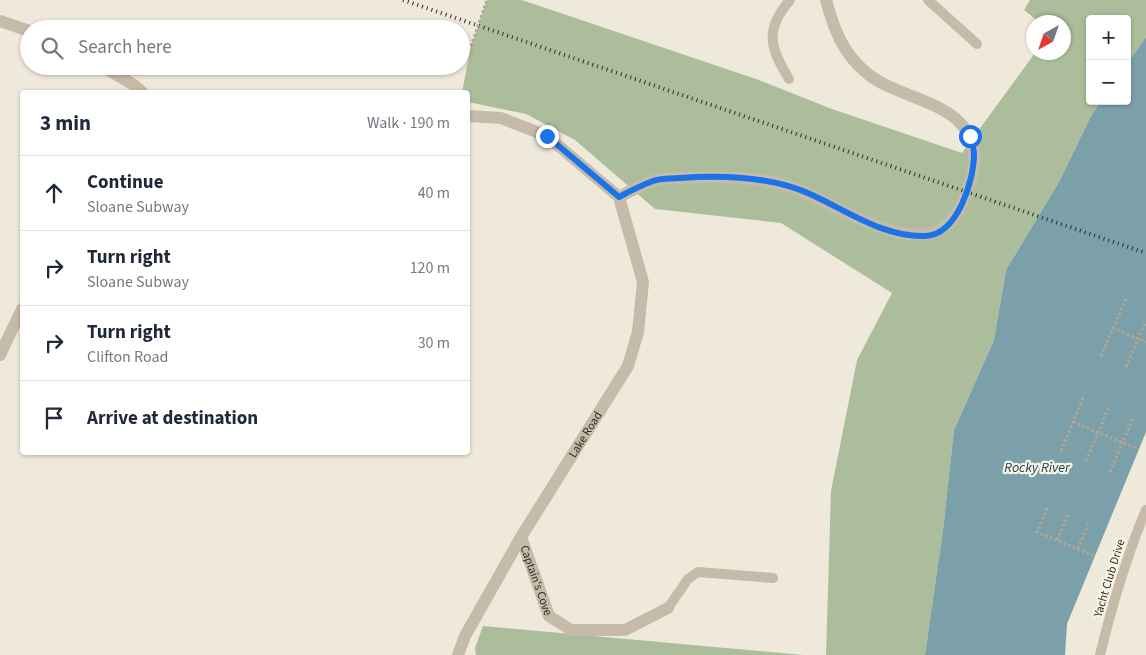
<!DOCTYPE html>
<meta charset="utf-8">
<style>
body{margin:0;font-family:"Source Sans 3",sans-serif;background:#f2f2f3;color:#1f2937}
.controls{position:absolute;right:15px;top:15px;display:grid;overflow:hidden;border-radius:5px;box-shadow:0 1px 4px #0004}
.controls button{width:45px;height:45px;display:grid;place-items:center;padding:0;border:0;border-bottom:1px solid #e0e1e3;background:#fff;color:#1f2937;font:25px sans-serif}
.compass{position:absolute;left:1026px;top:15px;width:45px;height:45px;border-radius:50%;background:#fff;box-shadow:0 1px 4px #0004;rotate:220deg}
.stop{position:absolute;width:15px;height:15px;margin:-11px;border:4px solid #1a73e8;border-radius:50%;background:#fff}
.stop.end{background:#1a73e8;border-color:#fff;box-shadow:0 1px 5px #0008}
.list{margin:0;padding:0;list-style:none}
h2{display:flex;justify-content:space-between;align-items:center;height:65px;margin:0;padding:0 20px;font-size:21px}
h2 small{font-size:16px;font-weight:400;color:#747a83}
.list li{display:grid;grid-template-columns:32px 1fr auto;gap:15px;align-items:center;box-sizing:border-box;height:75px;padding:0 20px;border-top:1px solid #e0e1e3}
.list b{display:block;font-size:19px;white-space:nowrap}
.list p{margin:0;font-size:16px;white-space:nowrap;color:#747a83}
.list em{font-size:16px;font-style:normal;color:#747a83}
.icon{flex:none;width:28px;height:28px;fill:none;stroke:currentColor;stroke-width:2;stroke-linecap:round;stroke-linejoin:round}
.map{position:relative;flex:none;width:1146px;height:655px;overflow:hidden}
.search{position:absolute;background:#fff;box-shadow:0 1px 4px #0004;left:20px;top:20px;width:450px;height:55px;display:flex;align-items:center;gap:12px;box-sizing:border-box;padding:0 18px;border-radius:28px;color:#747a83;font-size:19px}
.panel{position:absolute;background:#fff;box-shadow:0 1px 4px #0004;left:20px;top:90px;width:450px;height:365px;border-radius:5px}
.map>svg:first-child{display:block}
.green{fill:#acbd9c}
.water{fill:#7ca0aa}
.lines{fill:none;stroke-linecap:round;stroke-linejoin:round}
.path{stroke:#b2a692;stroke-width:3;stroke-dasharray:2.5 2.5;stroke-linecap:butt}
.lane{stroke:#c6bba8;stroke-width:10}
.street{stroke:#c6bba8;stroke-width:12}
.rail{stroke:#332d27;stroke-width:4;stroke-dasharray:1 4;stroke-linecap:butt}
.path-bridge{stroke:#b2a692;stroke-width:3;stroke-dasharray:2.5 2.5;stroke-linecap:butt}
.route{stroke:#1a73e8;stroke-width:6}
.labels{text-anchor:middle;stroke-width:4.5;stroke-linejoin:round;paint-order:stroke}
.street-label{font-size:12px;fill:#332d27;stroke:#f7f3e6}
.water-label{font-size:14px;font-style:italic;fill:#214551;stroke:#f7f3e6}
</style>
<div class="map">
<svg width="1146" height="655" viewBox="0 0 1146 655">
<rect width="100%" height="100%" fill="#efe9db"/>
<g class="green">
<polygon points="487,0 522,0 756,79 832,109 962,153 1035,53 1064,52 1064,22 1039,22 1024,10 1030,0 1146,0 1146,37 1127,64 1127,19 1090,19 1090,101 1101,101 1091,116 1059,182 1006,270 994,340 954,430 943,530 925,655 826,655 831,491 857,360 892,293 781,223 655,209 575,140 526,114 468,102 468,92 462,92 471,46"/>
<polygon points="483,626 803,655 476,655 475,648"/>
</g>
<polygon class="water" points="1146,37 1146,432 1067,624 1065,655 925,655 943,530 954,430 994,340 1006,270 1059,182 1091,116 1101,101 1127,101 1127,64"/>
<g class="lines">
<g class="path">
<polyline points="1113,328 1146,342"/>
<polyline points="1101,356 1126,299"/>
<polyline points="1126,367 1146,321"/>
<polyline points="1073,422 1138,449"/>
<polyline points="1061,451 1084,396"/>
<polyline points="1086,461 1109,407"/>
<polyline points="1110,472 1133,418"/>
<polyline points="1047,508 1037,532 1094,556"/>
<polyline points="1057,540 1068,515"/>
<polyline points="1078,549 1088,524"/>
</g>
<g class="lane">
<polyline points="928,0 977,44"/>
<path d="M789 79C770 48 764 30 790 0"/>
<polyline points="668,608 688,579 698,572 773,578"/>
<path d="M1100 655C1112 606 1126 557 1146 510"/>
</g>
<g class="street">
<polyline points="0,21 29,31"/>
<polyline points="102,66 134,85 142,92"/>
<polyline points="468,116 501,118 547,136 619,197"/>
<path d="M619 197C630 191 642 185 653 181 660 178 669 179 676 178 710 176 744 176 777 183 827 193 925 276 960 208 967 194 973 177 974 161 977 102 902 102 868 74 843 54 834 30 826 0"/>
<polyline points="0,355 22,309"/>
<path id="s1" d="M521 537 549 616 571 630H625L668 608"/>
<path id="s2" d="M458 655 465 636 521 537 628 366 638 332 643 282 619 197"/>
</g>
<polyline class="rail" points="403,0 1146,253"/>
<polyline class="path-bridge" points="471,46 487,0"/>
</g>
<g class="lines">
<path class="route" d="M547 136 619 197C630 191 642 185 653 181 661 178 671 179 680 178 722 175 770 176 810 194 846 210 884 238 926 236 958 234 974 180 974 154 974 148 971 141 970 136"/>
</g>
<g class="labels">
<g class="street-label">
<text dy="4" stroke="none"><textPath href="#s2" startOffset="255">Lake Road</textPath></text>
<text transform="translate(1109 578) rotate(-73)" y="4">Yacht Club Drive</text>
<text dy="4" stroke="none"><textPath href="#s1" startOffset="46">Captain's Cove</textPath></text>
</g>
<g class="water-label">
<text x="1037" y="472">Rocky River</text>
</g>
</g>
</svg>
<div class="controls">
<button>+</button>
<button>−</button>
</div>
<svg class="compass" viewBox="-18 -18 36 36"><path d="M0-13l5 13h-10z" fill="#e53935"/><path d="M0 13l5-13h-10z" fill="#747a83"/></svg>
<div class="stop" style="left:970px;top:136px"></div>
<div class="stop end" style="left:547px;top:136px"></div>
<div class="search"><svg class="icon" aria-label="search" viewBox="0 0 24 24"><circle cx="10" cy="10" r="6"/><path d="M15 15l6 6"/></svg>Search here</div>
<section class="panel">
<h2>3 min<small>Walk · 190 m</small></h2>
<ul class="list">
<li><svg class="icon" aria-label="ahead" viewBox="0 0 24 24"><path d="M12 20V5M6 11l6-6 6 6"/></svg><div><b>Continue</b><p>Sloane Subway</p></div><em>40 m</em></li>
<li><svg class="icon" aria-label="right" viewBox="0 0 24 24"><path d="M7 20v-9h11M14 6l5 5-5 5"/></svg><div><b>Turn right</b><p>Sloane Subway</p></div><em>120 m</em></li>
<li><svg class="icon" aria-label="right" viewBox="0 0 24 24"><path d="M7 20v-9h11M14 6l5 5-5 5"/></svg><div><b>Turn right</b><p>Clifton Road</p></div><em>30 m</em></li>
<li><svg class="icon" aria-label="arrive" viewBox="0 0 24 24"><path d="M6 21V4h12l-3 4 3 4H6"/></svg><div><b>Arrive at destination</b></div></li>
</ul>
</section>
</div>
